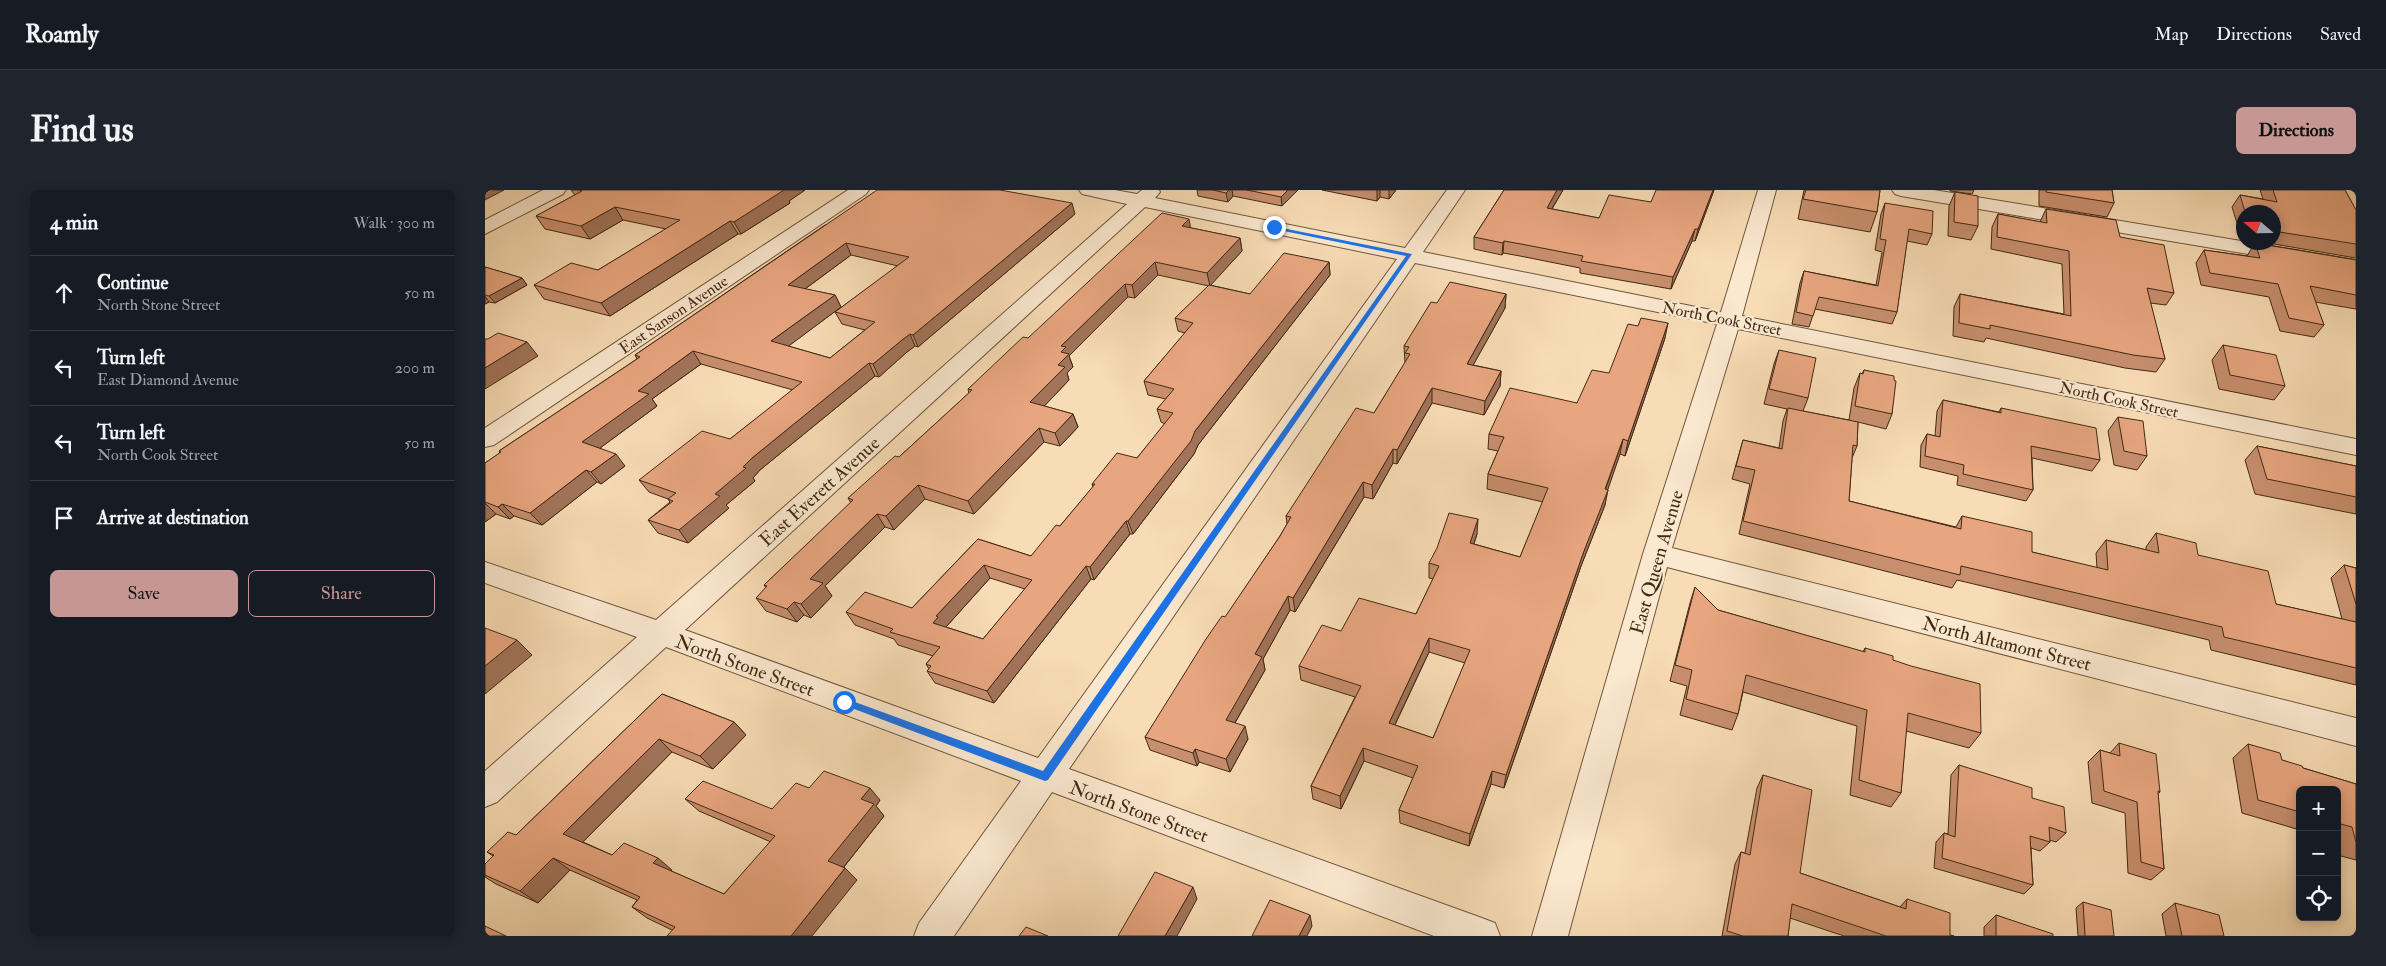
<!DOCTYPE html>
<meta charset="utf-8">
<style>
body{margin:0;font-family:"IM FELL Double Pica",serif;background:#20242c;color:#f1f3f6}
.controls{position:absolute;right:15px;bottom:15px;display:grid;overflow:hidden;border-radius:8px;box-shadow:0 2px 12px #0003}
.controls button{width:45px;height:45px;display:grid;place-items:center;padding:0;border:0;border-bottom:1px solid #363941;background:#171b24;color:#f1f3f6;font:25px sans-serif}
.compass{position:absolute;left:1751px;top:15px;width:45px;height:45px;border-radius:50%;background:#171b24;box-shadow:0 2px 12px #0003;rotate:290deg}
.stop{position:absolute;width:15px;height:15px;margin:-11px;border:4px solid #1a73e8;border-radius:50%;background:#fff}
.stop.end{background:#1a73e8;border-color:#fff;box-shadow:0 1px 5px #0008}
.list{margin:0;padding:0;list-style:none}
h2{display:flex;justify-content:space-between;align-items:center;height:65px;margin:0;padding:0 20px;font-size:21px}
h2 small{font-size:16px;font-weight:400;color:#9ea1a6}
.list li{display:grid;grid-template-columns:32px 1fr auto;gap:15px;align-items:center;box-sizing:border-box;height:75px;padding:0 20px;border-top:1px solid #363941}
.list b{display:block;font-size:19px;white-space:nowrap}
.list p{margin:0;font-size:16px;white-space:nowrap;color:#9ea1a6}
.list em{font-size:16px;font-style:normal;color:#9ea1a6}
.actions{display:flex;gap:10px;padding:15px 20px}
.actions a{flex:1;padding:11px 0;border:1px solid #c59692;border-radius:8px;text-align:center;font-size:18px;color:#c59692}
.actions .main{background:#c59692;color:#111}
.icon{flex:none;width:28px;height:28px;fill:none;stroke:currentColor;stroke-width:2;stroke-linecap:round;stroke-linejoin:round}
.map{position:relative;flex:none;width:1871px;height:746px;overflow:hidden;border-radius:8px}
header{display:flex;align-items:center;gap:30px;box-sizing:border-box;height:70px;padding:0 25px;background:#171b24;border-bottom:1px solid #363941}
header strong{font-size:24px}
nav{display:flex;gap:28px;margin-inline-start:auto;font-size:18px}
.intro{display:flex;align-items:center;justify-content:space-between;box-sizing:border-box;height:120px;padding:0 30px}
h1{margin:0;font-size:35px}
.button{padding:12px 22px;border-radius:8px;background:#c59692;color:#111;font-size:18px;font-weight:700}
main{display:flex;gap:30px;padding:0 30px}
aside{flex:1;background:#171b24;border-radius:8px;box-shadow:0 2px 12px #0003}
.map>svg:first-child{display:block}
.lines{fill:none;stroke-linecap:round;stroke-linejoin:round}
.street-casing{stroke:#70563d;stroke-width:2}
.street{fill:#fae8cf;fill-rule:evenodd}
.wall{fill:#c88f6e;stroke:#422915;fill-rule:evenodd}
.shaded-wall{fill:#a2745a;stroke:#422915}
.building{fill:#e8a680;stroke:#422915;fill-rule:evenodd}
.route{fill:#1a73e8}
.labels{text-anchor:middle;stroke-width:4.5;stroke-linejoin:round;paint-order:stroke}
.far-street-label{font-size:16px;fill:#422915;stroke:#fae8cf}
.street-label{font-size:19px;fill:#422915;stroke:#fae8cf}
</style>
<header>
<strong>Roamly</strong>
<nav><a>Map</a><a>Directions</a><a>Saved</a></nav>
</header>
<div class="intro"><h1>Find us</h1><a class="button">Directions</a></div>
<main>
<aside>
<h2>4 min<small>Walk · 300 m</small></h2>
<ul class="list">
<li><svg class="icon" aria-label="ahead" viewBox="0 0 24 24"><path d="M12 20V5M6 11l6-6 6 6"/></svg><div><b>Continue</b><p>North Stone Street</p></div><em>50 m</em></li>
<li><svg class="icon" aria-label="left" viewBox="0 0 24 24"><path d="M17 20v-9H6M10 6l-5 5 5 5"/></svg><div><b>Turn left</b><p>East Diamond Avenue</p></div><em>200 m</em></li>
<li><svg class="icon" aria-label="left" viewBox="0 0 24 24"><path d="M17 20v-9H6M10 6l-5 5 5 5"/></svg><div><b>Turn left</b><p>North Cook Street</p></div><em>50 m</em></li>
<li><svg class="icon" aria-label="arrive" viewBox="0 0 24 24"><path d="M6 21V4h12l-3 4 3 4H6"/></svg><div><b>Arrive at destination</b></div></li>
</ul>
<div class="actions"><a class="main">Save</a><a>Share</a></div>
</aside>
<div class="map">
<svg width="1871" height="746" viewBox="0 0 1871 746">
<rect width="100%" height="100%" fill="#f8dcb5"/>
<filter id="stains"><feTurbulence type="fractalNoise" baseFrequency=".004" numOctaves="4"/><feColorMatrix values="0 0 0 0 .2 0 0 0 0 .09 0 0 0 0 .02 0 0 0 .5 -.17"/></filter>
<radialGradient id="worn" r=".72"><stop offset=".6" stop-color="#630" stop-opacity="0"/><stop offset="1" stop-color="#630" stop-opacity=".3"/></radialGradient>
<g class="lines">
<defs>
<g id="street">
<polygon points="58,0 81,0 78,4 0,44 0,30"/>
<polygon points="363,0 384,0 381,4 9,255 0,257 0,238"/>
<path d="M594 0H630L652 4 657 0H674L675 2 670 8 920 58 962 0H980L938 62 1236 122 1273 0H1291L1257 126 1871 249V265L1253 139 1187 358 1871 528V556L1182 377 1083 746H1047L1158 364 1232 134 930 73 584 579 997 728 1010 733 1015 746H949L567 602 469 746H429L434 733 536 591 181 457 12 612 0 617V581L152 447 0 393V372L171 430 642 14 597 4ZM660 17 912 69 553 568 200 440Z"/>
<polygon points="1407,0 1449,0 1871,70 1871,82 1416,6 1410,4"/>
</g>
</defs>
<use href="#street" class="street-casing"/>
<use href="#street" class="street"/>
</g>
<g class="wall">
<polygon points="86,0 320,0 304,11 305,13 256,44 253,44 125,126 59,109 49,95 113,80 181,39 138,30 105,49 60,39 51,26 90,5"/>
<polygon points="712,0 813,0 797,16 748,6 743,12 713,6"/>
<polygon points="837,0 911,0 904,9 895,7 892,11"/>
<polygon points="1019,0 1078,0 1067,19 1114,28 1166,12 1229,0 1210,51 1207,51 1186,99 1095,83 1095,78 1035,66 1018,63 1017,65 989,59 989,47"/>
<polygon points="1319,0 1395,0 1392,22 1385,42 1313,29"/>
<polygon points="1465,0 1489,0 1487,4 1465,1"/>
<polygon points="1554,0 1627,0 1629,13 1622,27 1554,16"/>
<polygon points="1775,0 1860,0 1871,20 1871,68 1777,52 1788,52 1788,22 1758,22 1758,49 1757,49 1747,17 1755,5 1778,9"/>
<polygon points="1470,2 1493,36 1486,50 1463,46 1464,16"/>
<polygon points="1400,13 1447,44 1442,55 1422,51 1412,122 1407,134 1330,119 1324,137 1307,134 1315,93 1319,81 1391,95 1397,62 1390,60 1396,24"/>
<polygon points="1561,19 1635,47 1689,103 1681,115 1665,113 1680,169 1671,182 1640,178 1501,148 1499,152 1468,146 1469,117 1475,104 1579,124 1577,74 1506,59 1507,37 1513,24 1555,32"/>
<path d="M590 24 433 157 430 156 422 162 394 187 390 186 275 280 268 288 270 291 241 315 244 318 203 353 173 343 163 330 185 312 183 309 164 302 154 290 245 249 308 200 216 174 167 209 172 216 115 258 140 276 116 294 112 292 57 335 29 326 25 329 11 324 0 332V273L15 263 14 261 152 169 150 165 340 35ZM366 65 413 76 350 122 357 134 380 140 345 168 303 156 356 117 350 105 320 99Z"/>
<path d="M706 38 755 48 757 61 725 95 765 104 844 72 845 85 713 255 709 264 648 344H645L609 390 606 389 509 513 450 493 442 481 444 479 441 474 448 466 413 455 409 449 370 435 361 422 427 418 493 349 546 366 575 336 608 297 607 294 652 268 680 234 676 232 672 219 681 209 663 205 659 191 700 143 693 141 690 128 724 96 673 85 650 108 643 107 584 166 588 177 582 183 584 190 559 216 588 224 593 237 575 256 559 252 489 324 440 309 409 340 400 337 340 396 347 406 326 428 319 425 312 432 281 421 271 408 281 398 279 395 366 313 363 308 414 267 484 203 483 199 543 148ZM505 388 540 399 498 449 461 437Z"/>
<polygon points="1770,53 1871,70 1871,119 1830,112 1839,135 1829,147 1795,141 1784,107 1716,95 1711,73 1719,60 1762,66"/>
<polygon points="0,77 37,88 42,95 10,113 4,112 0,114"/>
<polygon points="1021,104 1020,118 988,175 1016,181 1015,196 999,225 947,213 912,274 908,273 888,309 879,307 810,422 805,420 778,469 780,480 750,533 763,549 745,582 714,572 712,576 665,560 660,547 795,346 802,334 801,326 889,223 920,173 919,156 952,113"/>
<path d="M1180 148 1140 266 1135 264 1122 300 1120 315 1096 376 1019 598 1006 594 984 656 915 633 914 620 928 588 879 571 856 619 828 609 826 596 870 507 816 490 814 476 856 441 931 424 948 389 944 388V373L992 344 989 354 1035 367 1058 312 1002 299 1003 284 1013 261 1003 259 1004 244 1092 213 1124 183ZM944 462 980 473 948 548 910 535Z"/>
<polygon points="1738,155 1800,196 1789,210 1734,199 1727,170"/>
<polygon points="1294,160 1323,208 1318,221 1364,230 1369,198 1375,183 1377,184 1379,180 1409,190 1407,224 1401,239 1373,232 1372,256 1367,268 1364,311 1471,337 1477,326 1547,362 1612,378 1611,363 1621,350 1661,360 1661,357 1671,343 1713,365 1791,414 1857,429 1846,388 1859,375 1871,378 1871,495 1726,460 1724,450 1472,390 1467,398 1254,344 1265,294 1247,289 1258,250 1294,258 1298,231 1302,219 1279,214 1289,174"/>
<polygon points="1458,210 1514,222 1516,218 1615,270 1607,281 1547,268 1548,300 1541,311 1472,295 1473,286 1435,277 1436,255 1442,244 1450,246 1452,221"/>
<polygon points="1633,227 1662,266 1652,280 1629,275 1623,241"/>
<polygon points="1772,256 1871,276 1871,324 1770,304 1760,270"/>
<polygon points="1210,397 1233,420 1378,462 1380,458 1408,470 1496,543 1484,558 1421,541 1416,603 1406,617 1365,605 1372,536 1258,502 1253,524 1247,540 1195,525 1202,496 1185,491 1205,413"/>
<polygon points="177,504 249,532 261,545 228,579 187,562 98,652 127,665 187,680 186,681 239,704 286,652 214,621 200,609 287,619 324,598 395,610 391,616 399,626 359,677 372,690 187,740 162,728 147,717 152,710 85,680 53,713 11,694 0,687 0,674 8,666 2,662 31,645"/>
<polygon points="1634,553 1675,602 1673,604 1679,679 1666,690 1643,683 1640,623 1607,613 1603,572 1615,560 1625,563"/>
<polygon points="1763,554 1797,570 1818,578 1871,594 1871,670 1852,665 1852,600 1815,600 1815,640 1757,623 1748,568"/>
<polygon points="1474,575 1547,608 1581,643 1571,652 1564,650 1565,652 1555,661 1546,658 1548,695 1539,704 1449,678 1451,652 1459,643 1463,644 1466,585"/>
<polygon points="1278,585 1315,683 1415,717 1422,709 1465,745 1469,746 1359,746 1305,728 1303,746 1237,746 1250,674 1256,662 1260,663 1272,598"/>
<polygon points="1598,712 1629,746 1593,746 1591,718"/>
<polygon points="1690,713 1739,746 1681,746 1677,724"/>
<polygon points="1511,725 1568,746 1499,746 1499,737"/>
</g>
<g class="shaded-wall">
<polygon points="0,0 19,0 0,10"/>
<polygon points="296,0 320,0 304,11 305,13 256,44 249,32"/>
<polygon points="744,0 747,0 748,6 743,12 741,3"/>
<polygon points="803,0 813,0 797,16 796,7"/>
<polygon points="892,0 895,0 895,7 892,11"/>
<polygon points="904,0 911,0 904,9"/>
<polygon points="1072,0 1078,0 1060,30 1062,18"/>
<polygon points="1228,0 1229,0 1210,51 1213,39"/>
<polygon points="587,13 590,24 433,157 428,145"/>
<polygon points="130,17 138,30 105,49 96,36"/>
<polygon points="704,29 706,41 697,36"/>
<polygon points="245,31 253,44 125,126 116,113"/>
<polygon points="1210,39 1207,51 1186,99 1188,87"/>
<polygon points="755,48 757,61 725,96 722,83"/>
<polygon points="1019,51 1018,63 1017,65 1018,53"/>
<polygon points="361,53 366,65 309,107 303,95"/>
<polygon points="670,72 673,85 650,108 647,95"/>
<polygon points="844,72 845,85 713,255 709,264 648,344 643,331 710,241"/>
<polygon points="37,88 42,95 10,113 4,106"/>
<polygon points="640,94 643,107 584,166 588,177 582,183 584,190 550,226 545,212 573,175 576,156"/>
<polygon points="1021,104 1020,118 981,188 982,174"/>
<polygon points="350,105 356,117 293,164 286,151"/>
<polygon points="0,106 4,112 0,114"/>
<polygon points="1183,133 1180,148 1140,266 1143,251"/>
<polygon points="425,144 430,156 422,162 394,187 388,174 417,150"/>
<polygon points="42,152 53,166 0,199 0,178"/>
<polygon points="208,161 216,174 167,209 172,216 107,264 97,252 153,201"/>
<polygon points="384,173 390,186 275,280 268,288 270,291 241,315 244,318 203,353 194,340 267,268"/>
<polygon points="1016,181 1015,196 999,225 1000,211"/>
<polygon points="947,198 947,213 912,274 912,260"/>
<polygon points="588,224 593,237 575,256 570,243"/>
<polygon points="554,238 559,252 489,324 483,311"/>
<polygon points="1138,249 1135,264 1122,302 1123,300 1120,315 1096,376 1019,598 1021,585"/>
<polygon points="908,259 908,273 888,309 887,295"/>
<polygon points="131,264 140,276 116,294 106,282"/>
<polygon points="101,280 112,292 57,335 45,323"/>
<polygon points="878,292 879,307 810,422 808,408"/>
<polygon points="433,295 440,309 409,340 401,326"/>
<polygon points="0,313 11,324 0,332"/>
<polygon points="17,314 29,326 25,329 13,317"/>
<polygon points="392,324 400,337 340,396 347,406 326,428 316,414 325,389"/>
<polygon points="993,329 992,344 984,368 985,353"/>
<polygon points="641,331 645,344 609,390 605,377"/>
<polygon points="499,375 505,388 460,438 448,433 451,426"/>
<polygon points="601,376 606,389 509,513 502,501"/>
<polygon points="803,406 805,420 778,469 780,480 744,543 741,530 770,464"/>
<polygon points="309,412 319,425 312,432 302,419"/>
<polygon points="944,448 944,462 904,547 904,533"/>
<polygon points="32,450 47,465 0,504 0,476"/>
<polygon points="249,532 261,545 228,579 215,566"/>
<polygon points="760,536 763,549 745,582 741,569"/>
<polygon points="174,549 187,562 94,656 78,644"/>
<polygon points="878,558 879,571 856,619 855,606"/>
<polygon points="710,559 714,572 712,576 708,563"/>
<polygon points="1007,581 1006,594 984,656 985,644"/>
<polygon points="385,598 395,610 391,616 399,626 354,683 343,671 376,609"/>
<polygon points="68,668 85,680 53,713 35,701"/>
<polygon points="173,668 187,680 183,685 168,673"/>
<polygon points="360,678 372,690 327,746 306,746"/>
<polygon points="708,697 712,709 692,746 680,746"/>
<polygon points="825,725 827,736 822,746 814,746"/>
</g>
<g class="building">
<polygon points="94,0 299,0 249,32 245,31 116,113 49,95 86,73 113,80 195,30 130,17 96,36 51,26 97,1"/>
<path d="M392 0H515L587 13 428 145 425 144 417 150 388 174 384 173 267 268 258 277 261 278 230 304 235 306 194 340 163 330 188 311 183 309 191 303 154 290 217 241 245 249 317 192 208 161 153 201 164 204 97 252 131 264 106 282 101 280 45 323 17 314 13 317 0 312V273L16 262 14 261 155 167 150 165ZM361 53 424 67 350 122 390 132 345 168 286 151 350 105 303 95Z"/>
<polygon points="728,0 744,0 741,3"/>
<polygon points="762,0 803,0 796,7"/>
<polygon points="1019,0 1072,0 1062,18 1114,28 1124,5 1166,12 1171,0 1228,0 1213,39 1210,39 1188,87 1096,71 1098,66 1036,54 1019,51 1018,53 989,47"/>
<polygon points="1321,0 1395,0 1392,22 1318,9"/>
<polygon points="1561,0 1627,0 1629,13 1561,2"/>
<polygon points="1788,0 1860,0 1871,20 1871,54 1788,41 1788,22 1760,22 1755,5 1792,12"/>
<polygon points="1470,2 1493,6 1493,36 1469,32"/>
<polygon points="1400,13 1448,21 1447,44 1424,39 1412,122 1334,107 1328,126 1311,122 1319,81 1393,96 1401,50 1395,49"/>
<polygon points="1561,19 1631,30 1635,47 1679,55 1689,103 1662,98 1680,169 1648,165 1505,135 1505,139 1474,133 1475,104 1586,126 1584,61 1512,47 1513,24 1562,33"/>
<polygon points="677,23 704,29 697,36 755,48 722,83 670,72 647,95 640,94 576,156 581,157 576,162 584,164 573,175 580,177 545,212 588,224 570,243 554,238 483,311 433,295 401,326 392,324 325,389 338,393 316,414 309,412 302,419 271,408 282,396 279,395 368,310 363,308 410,266 414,267 487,200 483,199 538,147 543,148"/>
<polygon points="1770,53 1871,70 1871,105 1825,96 1839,135 1804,128 1793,94 1725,83 1719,60 1775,68"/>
<path d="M799 63 844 72 710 241 706 251 643 331H641L605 377 601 376 502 501 442 481 446 476 441 474 455 457 405 442 408 439 361 422 380 402 427 418 493 349 546 366 571 335 575 336 610 294H607L632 263 652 268 688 223 672 219 689 199 659 191 708 133 690 128 724 95 765 104ZM499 375 547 390 498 449 448 433 453 427 451 426Z"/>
<polygon points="0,77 37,88 4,106 0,105"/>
<polygon points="965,92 1021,104 982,174 1016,181 1000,211 947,198 912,260 908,259 887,295 878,292 808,408 803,406 770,464 777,467 741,530 760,536 741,569 710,559 708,563 660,547 721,449 737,426 740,427 795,346 806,327 801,326 871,218 889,223 925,164 920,163 924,157 919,156 946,112 952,113"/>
<path d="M1156 128 1183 133 1143 251 1138 249 1120 299 1123 300 1099 361 1021 585 1007 581 985 644 914 620 933 576 878 558 855 606 826 596 876 496 814 476 837 435 856 441 874 408 931 424 954 376 944 373 952 358 964 323 993 329 985 353 1035 367 1063 298 1003 284 1019 247 1004 244 1025 198 1092 213 1107 180 1124 183 1143 134 1153 136ZM944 448 985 460 948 548 904 533Z"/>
<polygon points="13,143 42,152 0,178 0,149 3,149"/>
<polygon points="1738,155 1791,165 1800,196 1745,185"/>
<polygon points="1294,160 1331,168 1323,208 1284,199"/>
<polygon points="1379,180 1409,186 1409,190 1411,191 1407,224 1370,216 1375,183 1378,184"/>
<polygon points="1458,210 1516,223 1516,218 1611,238 1615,270 1546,256 1548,300 1478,284 1479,275 1440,266 1442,244 1455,247"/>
<polygon points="1303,218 1373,232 1372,256 1368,255 1364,311 1476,339 1477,326 1547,342 1547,362 1623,380 1621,350 1674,363 1671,343 1711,353 1713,365 1783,381 1791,414 1871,432 1871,478 1739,447 1737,437 1476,376 1475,385 1258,331 1270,280 1251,276 1258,250 1297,259"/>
<polygon points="1633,227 1658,231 1662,266 1639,261"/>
<polygon points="1772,256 1871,276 1871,307 1782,289"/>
<polygon points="1859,375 1871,378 1871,414"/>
<polygon points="1210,397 1233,420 1380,462 1380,458 1408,466 1408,470 1426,476 1495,494 1496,543 1423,523 1416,603 1374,590 1382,520 1261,485 1253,524 1201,509 1207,480 1190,475"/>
<polygon points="0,438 32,450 0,476"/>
<polygon points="177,504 249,532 215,566 174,549 78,644 127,665 139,653 173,668 168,673 239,704 290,646 200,609 218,591 287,619 311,593 324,598 339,581 385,598 376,609 389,614 343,671 360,678 306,746 182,746 190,737 147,717 155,707 68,668 35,701 0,685 0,674 9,665 2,662 23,642 31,645"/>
<polygon points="1634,553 1671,564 1675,602 1673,601 1679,679 1656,672 1652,612 1619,601 1615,560 1635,566"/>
<polygon points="1763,554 1795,563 1797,570 1817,576 1818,578 1871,594 1871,652 1867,637 1852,633 1852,600 1815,600 1815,622 1773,610"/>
<polygon points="1474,575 1547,598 1547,608 1579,617 1581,643 1564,637 1565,652 1545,646 1548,695 1457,668 1459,643 1470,647"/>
<polygon points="1278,585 1327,600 1315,683 1421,719 1422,709 1465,723 1465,745 1469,746 1401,746 1307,714 1303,746 1258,746 1242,741 1256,662 1265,665"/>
<polygon points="670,682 708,697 680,746 633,746"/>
<polygon points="785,710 825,725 814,746 767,746"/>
<polygon points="1598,712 1626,720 1629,746 1600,746"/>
<polygon points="1690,713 1734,725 1739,746 1697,746"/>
<polygon points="1511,725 1568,744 1568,746 1511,746"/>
<polygon points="0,736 21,746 0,746"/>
<polygon points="541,737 563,746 534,746"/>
</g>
<polygon class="route" points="787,36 927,64 563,590 560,591 356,514 354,512 359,508 558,581 921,66 789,39"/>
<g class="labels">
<g class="far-street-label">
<text transform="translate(188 124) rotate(-34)" y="6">East Sanson Avenue</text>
<text transform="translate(1237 128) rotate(11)" y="6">North Cook Street</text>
<text transform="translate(1634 209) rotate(12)" y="6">North Cook Street</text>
</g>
<g class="street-label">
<text transform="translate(334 301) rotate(-42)" y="7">East Everett Avenue</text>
<text transform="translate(1171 372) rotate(-74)" y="7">East Queen Avenue</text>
<text transform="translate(1522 453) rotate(14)" y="7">North Altamont Street</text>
<text transform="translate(260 475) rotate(20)" y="7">North Stone Street</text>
<text transform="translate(654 621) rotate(20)" y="7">North Stone Street</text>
</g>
</g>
<rect width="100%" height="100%" filter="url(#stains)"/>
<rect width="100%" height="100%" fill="url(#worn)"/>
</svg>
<div class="controls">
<button>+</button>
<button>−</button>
<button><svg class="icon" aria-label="locate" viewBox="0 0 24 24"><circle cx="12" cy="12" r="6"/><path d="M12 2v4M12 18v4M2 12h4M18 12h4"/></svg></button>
</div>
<svg class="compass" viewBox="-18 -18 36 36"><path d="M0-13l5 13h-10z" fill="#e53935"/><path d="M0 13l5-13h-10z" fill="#9ea1a6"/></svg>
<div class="stop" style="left:359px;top:512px"></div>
<div class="stop end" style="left:789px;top:37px"></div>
</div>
</main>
